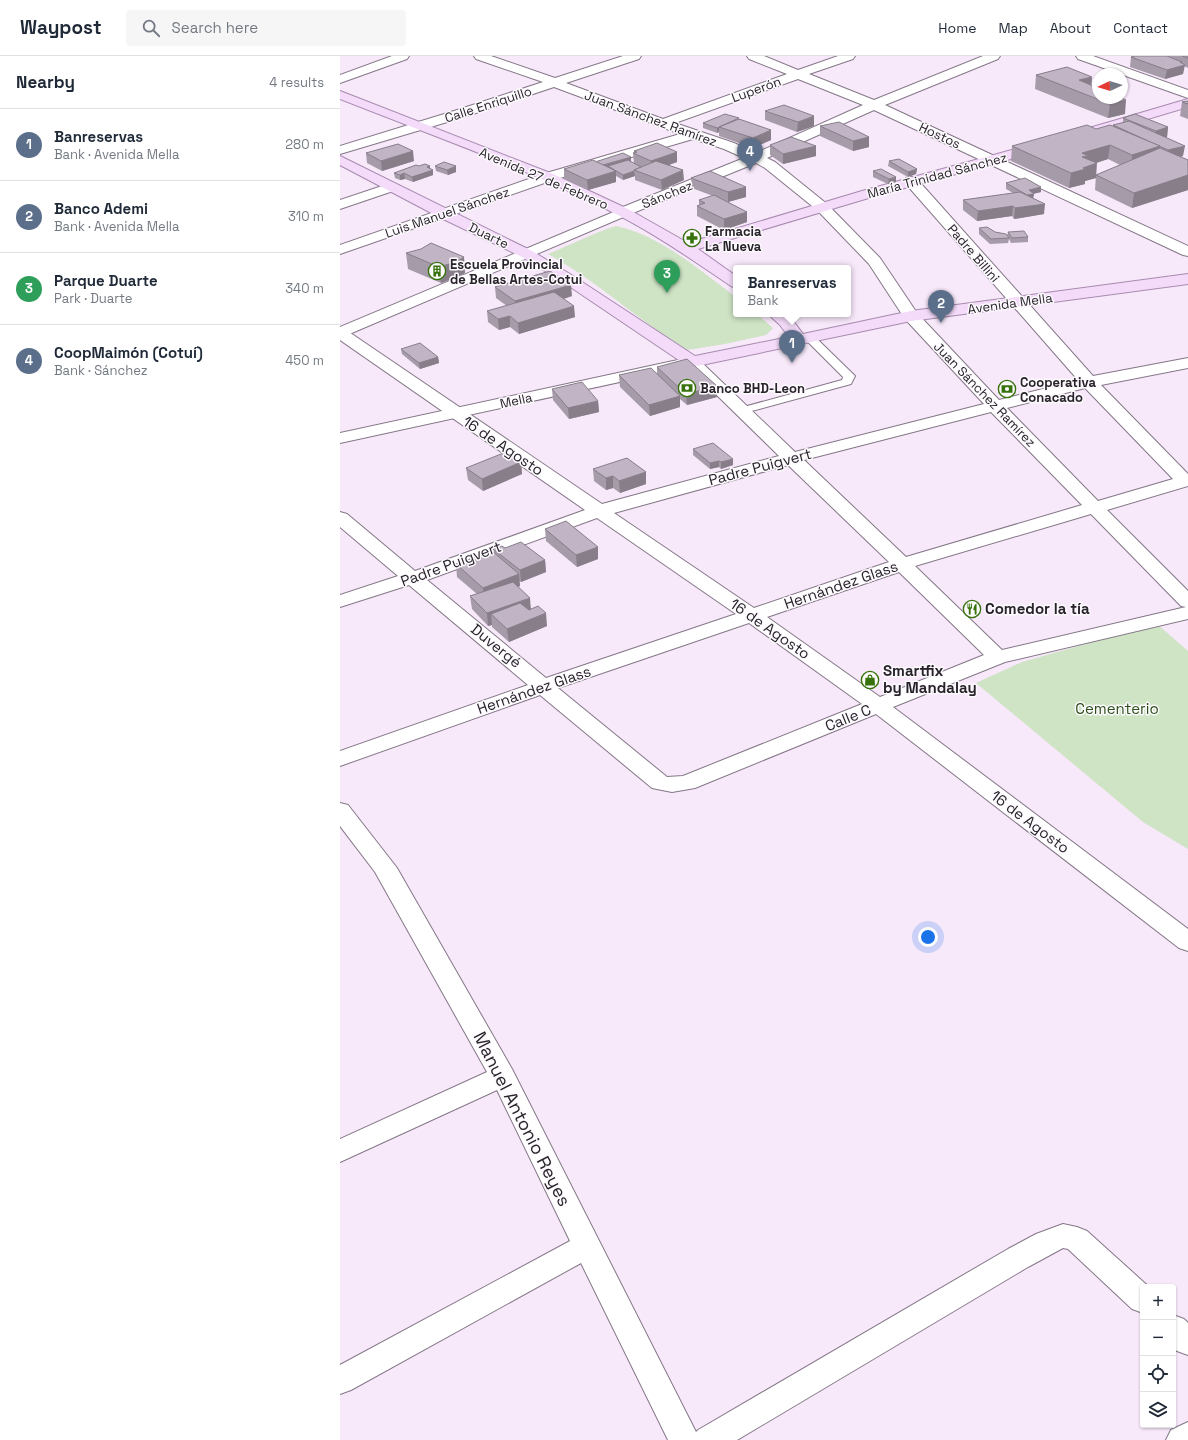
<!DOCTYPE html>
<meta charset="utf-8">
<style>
body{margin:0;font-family:"Space Grotesk",sans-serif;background:#f6f6f7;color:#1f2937}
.controls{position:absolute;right:12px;bottom:12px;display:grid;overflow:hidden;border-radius:4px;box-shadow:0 1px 3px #0004}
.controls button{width:36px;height:36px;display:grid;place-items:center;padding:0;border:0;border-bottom:1px solid #e0e1e3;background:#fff;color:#1f2937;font:20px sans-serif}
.compass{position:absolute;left:752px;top:12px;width:36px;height:36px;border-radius:50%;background:#fff;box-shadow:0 1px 3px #0004;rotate:266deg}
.you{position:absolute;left:588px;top:881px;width:14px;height:14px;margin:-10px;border:3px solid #fff;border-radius:50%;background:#1a73e8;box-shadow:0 0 0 6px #1a73e833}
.badge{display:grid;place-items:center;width:26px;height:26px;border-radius:50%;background:#7c3aed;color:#fff;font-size:13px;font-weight:700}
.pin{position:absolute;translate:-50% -33px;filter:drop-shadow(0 1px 2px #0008)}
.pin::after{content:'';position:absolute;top:21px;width:14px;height:12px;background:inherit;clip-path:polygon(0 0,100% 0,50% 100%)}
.popup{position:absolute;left:393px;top:209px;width:118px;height:52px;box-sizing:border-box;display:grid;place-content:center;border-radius:4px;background:#fff;filter:drop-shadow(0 1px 3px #0005);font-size:13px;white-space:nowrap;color:#747a83}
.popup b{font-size:15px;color:#1f2937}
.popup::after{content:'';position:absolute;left:50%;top:100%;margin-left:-8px;border:8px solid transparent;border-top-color:#fff}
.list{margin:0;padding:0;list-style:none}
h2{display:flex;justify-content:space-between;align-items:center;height:52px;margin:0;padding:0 16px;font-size:17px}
h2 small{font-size:13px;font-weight:400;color:#747a83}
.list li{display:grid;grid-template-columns:26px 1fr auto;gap:12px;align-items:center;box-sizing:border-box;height:72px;padding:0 16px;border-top:1px solid #e0e1e3}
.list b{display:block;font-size:15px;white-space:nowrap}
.list p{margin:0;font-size:13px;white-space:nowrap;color:#747a83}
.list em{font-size:13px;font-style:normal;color:#747a83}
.icon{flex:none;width:22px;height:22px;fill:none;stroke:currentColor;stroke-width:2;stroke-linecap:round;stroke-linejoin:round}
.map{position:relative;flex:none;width:848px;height:1384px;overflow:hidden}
header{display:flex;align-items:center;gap:24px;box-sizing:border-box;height:56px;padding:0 20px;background:#fff;border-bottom:1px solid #e0e1e3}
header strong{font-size:19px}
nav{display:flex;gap:22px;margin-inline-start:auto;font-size:14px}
.search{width:280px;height:36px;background:#f6f6f7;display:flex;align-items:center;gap:10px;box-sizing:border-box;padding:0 14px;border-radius:4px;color:#747a83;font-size:15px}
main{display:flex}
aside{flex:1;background:#fff}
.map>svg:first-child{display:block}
.green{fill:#cee4c5}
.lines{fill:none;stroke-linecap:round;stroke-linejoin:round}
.service-casing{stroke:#847787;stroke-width:2}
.minor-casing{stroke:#847787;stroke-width:2}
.tertiary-casing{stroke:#847787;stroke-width:2}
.secondary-casing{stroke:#847787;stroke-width:2}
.primary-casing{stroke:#a78baf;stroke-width:2}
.service{fill:#fff;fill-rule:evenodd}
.minor{fill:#fff;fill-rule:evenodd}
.tertiary{fill:#fff;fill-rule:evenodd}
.secondary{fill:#fff;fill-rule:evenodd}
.primary{fill:#f4dbfa;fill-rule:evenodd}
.wall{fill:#a69ba9}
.shaded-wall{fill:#877e8a}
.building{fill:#c1b4c5;stroke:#877e8a}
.labels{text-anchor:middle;stroke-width:3;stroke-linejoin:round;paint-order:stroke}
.far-street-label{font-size:13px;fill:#28232a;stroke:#fdfafe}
.far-poi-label{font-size:13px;font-weight:bold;fill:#28232a;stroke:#fdfafe;text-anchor:start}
.street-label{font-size:15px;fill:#28232a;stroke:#fdfafe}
.poi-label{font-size:15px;font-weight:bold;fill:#28232a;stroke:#fdfafe;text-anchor:start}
.park-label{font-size:15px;fill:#2b4e1a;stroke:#fdfafe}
.near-street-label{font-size:18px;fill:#28232a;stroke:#fdfafe}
</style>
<header>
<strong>Waypost</strong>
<div class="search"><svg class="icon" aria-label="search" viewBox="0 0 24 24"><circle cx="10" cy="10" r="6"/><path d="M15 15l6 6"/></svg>Search here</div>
<nav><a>Home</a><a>Map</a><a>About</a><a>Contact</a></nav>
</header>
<main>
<aside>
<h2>Nearby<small>4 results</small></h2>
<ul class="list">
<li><span class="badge" style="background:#5c6f8a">1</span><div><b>Banreservas</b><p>Bank · Avenida Mella</p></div><em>280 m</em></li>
<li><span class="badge" style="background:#5c6f8a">2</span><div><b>Banco Ademi</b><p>Bank · Avenida Mella</p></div><em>310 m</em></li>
<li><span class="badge" style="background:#2e9e5b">3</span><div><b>Parque Duarte</b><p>Park · Duarte</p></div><em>340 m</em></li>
<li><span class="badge" style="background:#5c6f8a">4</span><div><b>CoopMaimón (Cotuí)</b><p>Bank · Sánchez</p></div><em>450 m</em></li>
</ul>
</aside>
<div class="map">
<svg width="848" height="1384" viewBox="0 0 848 1384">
<rect width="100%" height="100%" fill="#f7e8fa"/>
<g class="green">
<path d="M276 170C318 178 362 216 396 241V258H417L433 272 426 279 385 288 347 294C299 265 257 225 208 198 231 189 253 177 276 170Z"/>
<polygon points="817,568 848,595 848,793 803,766 636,627 682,606"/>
</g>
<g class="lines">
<defs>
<polygon id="service" points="469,278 473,279 513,318 515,320 511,328 408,356 400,356 398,354 400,352 502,324 503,321 465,283 464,281"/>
<g id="minor">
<path d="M134 0H151L215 22 283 0H301L299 3 226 27 323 63 447 18 409 3 407 0H424L458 14 498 0H515L513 3 469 18 534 44 643 0H660L658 3 545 49 848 190V200L843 199 534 54 427 102 435 106 487 148 540 202 577 257 659 344 738 324 566 128 564 125 566 122 571 121 576 122 753 320 848 302V312L761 329 848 418V430L767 454 848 535V563L665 606 553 651 848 873V895L839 892 536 658 355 732 332 736 312 732 200 639 0 710V695L188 629 69 529 0 551V539L58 520 0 471V456L7 458 75 515 245 454 0 284V272L6 274 262 448 439 400 346 309 344 306 346 303 352 301 358 303 455 396 644 348 565 263 529 208 477 154 425 112 416 107 288 159 283 160 278 159 276 156 278 153 404 102 384 93 353 83 213 124 0 198V189L203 118 340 78 214 31 124 61 0 98V90L114 55 203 26 136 3ZM458 23 523 49 416 97 394 87 335 67ZM745 332 833 423 758 445 667 352ZM651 356 742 449 566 501 464 404ZM448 409 549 506 414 552 274 457ZM751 458 841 550 846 551 662 594 575 510ZM257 462 396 558 206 622 87 524ZM559 516 644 599 540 641 427 561ZM409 567 522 648 343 720 327 721 218 632Z"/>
<polygon points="736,0 753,0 848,34 848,42 738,3"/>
<polygon points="51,127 56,128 58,131 56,134 0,153 0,144"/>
<polygon points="0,747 8,749 57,812 172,1013 356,1376 358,1374 668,1193 696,1178 723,1168 737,1171 747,1175 809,1231 803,1231 803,1257 792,1253 728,1193 723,1192 688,1211 397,1384 328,1384 241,1207 11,1334 0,1338 0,1309 230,1185 157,1034 0,1106 0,1083 147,1016 35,816 0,770"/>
<polygon points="833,1259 844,1263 848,1267 848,1299 837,1295 833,1291"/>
<polygon points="848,1366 848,1384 826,1384 831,1374"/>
</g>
<polygon id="tertiary" points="52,0 69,0 67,3 0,27 0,19"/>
<g id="secondary">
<polygon points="283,152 288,153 290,156 288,159 0,282 0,271"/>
<polygon points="347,302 353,304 355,307 353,310 0,387 0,377"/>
</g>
<g id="primary">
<path d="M0 35 213 118 288 153 348 187 522 135 694 88H704L706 91 704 94 532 141 358 193 396 220V232L391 230C354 205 317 179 278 159 189 113 93 80 0 43Z"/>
<polygon points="848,43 848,51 744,82 739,81 737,78 739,75"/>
<path d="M0 100 192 195 230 218 355 300 449 281 440 269 428 258C452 258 449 260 463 278L571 255 848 218V228L571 265 352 311 346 309 220 224 182 201 99 161 0 109Z"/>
</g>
</defs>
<use href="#service" class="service-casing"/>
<use href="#minor" class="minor-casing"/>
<use href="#tertiary" class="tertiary-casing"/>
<use href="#secondary" class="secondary-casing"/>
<use href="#primary" class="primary-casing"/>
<use href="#service" class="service"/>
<use href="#minor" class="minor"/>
<use href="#tertiary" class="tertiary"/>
<use href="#secondary" class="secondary"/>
<use href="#primary" class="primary"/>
</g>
<g class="wall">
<polygon points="795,0 848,0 848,12 844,10 843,18 825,23 790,11 791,1"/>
<polygon points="696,19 752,21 751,29 782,42 785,58 768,62 695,33"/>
<polygon points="848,45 848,63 840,60 842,46"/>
<polygon points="425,55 474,70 457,76 425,64"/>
<polygon points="783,62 828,71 827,81 826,81 843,100 840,101 848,104 848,134 792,152 755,134 756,119 780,109 768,103 756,107 756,122 745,125 745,128 729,132 671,105 672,90 756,73 773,70 773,69 783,67"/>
<polygon points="399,63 431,84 413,92 379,80 379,76 377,77 363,72 363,67"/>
<polygon points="480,70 529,81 529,91 513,95 480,80"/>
<polygon points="430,89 476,90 476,100 443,108 430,99"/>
<polygon points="294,95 337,106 329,109 344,124 322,134 295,124 295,120 283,124 276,120 276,126 248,134 224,123 224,113 255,106 291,106 294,107 293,97 294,97"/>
<polygon points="26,97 74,105 42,115 27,107"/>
<polygon points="549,105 577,113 576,118 568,121 548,110"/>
<polygon points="79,110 90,110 90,112 93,119 73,126 65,123 60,124 55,122 54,117"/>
<polygon points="95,110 116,116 108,119 96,115"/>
<polygon points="533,115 556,126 548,128 533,121"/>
<polygon points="351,122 406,141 388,146 381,143 407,156 407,166 384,174 357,160 357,150 359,149 359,144 373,140 352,132"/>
<polygon points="666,127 701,136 694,138 693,142 704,158 674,163 672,160 637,165 623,154 623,144 673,137 666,133"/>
<polygon points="639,172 655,176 667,180 668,176 688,181 688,186 671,187 669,183 668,187 650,188 639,178"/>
<polygon points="66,197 125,217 117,221 101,227 68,213"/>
<polygon points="155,231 232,240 224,243 235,261 179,278 170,271 159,274 148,266 147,255 167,250 156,242"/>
<polygon points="61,293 98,301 99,307 80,313 62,298"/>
<polygon points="317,311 377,330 377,341 347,349 340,343 340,351 310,360 280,331 279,319 317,318"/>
<polygon points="212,333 258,345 259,356 229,363 213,344"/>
<polygon points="353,393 393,409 381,413 379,411 370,413 353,399"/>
<polygon points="181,406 182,418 143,435 128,424 126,412"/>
<polygon points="253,413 306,416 306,428 280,437 273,432 266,434 254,425"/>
<polygon points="205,473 258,491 258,503 237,511 206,485"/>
<polygon points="165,492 205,504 206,516 181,526 179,525 180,530 178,531 191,553 207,570 169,586 152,571 152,569 148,570 132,553 130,540 137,538 117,521 116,508 154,496 153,493"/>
</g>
<g class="shaded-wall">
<polygon points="840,6 842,6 841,9 845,9 843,18 825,23 827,14"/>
<polygon points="752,21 751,34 739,24"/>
<polygon points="786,44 785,58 768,62 770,48"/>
<polygon points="474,60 474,70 457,76 458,66"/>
<polygon points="379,71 379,76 377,77 377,72"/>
<polygon points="828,71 827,81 815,85 816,75"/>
<polygon points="431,74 431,84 413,92 413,82"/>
<polygon points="529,81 529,91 513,95 513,85"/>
<polygon points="770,89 768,103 747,110 757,107 756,122 745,125 745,128 729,132 731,117 742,97"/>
<polygon points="476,90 476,100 443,108 443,98"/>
<polygon points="820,90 818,105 791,113 792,99"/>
<polygon points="845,90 843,100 827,104 828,94"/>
<polygon points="73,95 74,105 42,115 41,105"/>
<polygon points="337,96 337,106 311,115 311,105"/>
<polygon points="291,101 291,106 268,110 268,113 259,111"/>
<polygon points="90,110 90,115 93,114 93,119 73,126 72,121 87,111"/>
<polygon points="116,110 116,116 108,119 107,114"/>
<polygon points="577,113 576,118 568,121 568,116"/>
<polygon points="343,114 344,124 322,134 321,124"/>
<polygon points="276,115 276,126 248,134 247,124"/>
<polygon points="294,115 295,120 283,124 283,119"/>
<polygon points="64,117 65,123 60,124 60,119"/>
<polygon points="848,119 848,134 792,152 794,137"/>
<polygon points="556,121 556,126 548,128 549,123"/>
<polygon points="406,131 406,141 388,146 388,136"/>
<polygon points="701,131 701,136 691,138 694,138 693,143 687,144 689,134"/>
<polygon points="705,148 704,158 674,163 675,152"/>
<polygon points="673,150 672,160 637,165 638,155"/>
<polygon points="407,156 407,166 384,174 384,163"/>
<polygon points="124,201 125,217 117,221 101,227 99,211"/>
<polygon points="231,229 232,240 176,257 175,245"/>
<polygon points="234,250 235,261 179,278 178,267"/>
<polygon points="170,260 170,271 159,274 158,263"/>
<polygon points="98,301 99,307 80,313 79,307"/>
<polygon points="377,330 377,341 347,349 346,338"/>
<polygon points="340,340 340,351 310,360 309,349"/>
<polygon points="258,345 259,356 229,363 228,352"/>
<polygon points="393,403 393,409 381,413 381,406"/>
<polygon points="379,405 379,411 370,413 370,407"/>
<polygon points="181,406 182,418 143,435 142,423"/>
<polygon points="306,416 306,428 280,437 279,425"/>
<polygon points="273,420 273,432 266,434 266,422"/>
<polygon points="258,491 258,503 237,511 236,499"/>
<polygon points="205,504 206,516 181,526 180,514"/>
<polygon points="179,518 180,530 144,544 143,532"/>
<polygon points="190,542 191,555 151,558 152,569 148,570 147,557"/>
<polygon points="206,557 207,570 169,586 167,573"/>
</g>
<g class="building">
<polygon points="795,0 827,0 842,6 840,6 845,9 827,14 791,1"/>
<polygon points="842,0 848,0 848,2"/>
<polygon points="727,11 752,21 739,24 758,32 758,42 782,42 786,44 770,48 696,19"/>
<polygon points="848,45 848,48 842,46"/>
<polygon points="444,49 474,60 458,66 425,55"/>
<polygon points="385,58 399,62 379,71 380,71 377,72 363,67"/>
<polygon points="795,58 828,71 816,75 783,62"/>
<polygon points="399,63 431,74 413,82 379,71"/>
<polygon points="789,65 845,90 828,94 773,69"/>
<polygon points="499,66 529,81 513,85 480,70"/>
<polygon points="747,69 756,73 770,69 820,90 792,99 770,89 742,97 748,100 742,101 757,107 743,112 746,113 731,117 672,90"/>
<polygon points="451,81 476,90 443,98 430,89"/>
<polygon points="317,87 337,96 311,105 293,97 297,96 294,95"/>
<polygon points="58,88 73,95 41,105 26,97"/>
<polygon points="820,92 848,104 848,119 794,137 756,119"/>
<polygon points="283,97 291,101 263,109 255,106"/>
<polygon points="559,103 577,113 568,116 549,105"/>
<polygon points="253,104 276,115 247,124 224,113"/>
<polygon points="288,104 301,111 294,114 294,115 283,119 268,110"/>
<polygon points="316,105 343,114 321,124 294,114"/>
<polygon points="104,106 116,110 107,114 95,110"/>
<polygon points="85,108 90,110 87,111 93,114 72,121 64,117 60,119 54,117 76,109 79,110"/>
<polygon points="541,113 556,121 549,123 533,115"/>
<polygon points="370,115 406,131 388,136 351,122"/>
<polygon points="685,122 701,131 689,134 694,138 687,139 666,127"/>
<polygon points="680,136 705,148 675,152 673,150 638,155 623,144"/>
<polygon points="374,139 407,156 384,163 357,150 365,147 359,144"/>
<polygon points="647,171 655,176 666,178 669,182 651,183 639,172"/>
<polygon points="684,175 688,181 672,182 668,176"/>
<polygon points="91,187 124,201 116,206 99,211 66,197 81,193"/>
<polygon points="210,215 231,229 175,245 155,231"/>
<polygon points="214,236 234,250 178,267 170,260 158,263 147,255"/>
<polygon points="80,287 98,301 79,307 61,293"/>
<polygon points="347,303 377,330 346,338 317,311"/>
<polygon points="311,312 340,340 309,349 279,319"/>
<polygon points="242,326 258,345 228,352 212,333"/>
<polygon points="373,387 393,403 381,406 379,405 370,407 353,393"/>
<polygon points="166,396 181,406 142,423 126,412"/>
<polygon points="287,402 306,416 279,425 273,420 266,422 253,413"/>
<polygon points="226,465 258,491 236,499 205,473"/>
<polygon points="181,486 205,504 180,514 153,493 162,490 165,492"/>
<polygon points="152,495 179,518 143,532 116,508"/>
<polygon points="173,526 190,542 147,557 130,540"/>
<polygon points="180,547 189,554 198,550 206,557 167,573 151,558"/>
</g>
<defs>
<symbol id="pharmacy-ring" viewBox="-11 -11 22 22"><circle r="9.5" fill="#fdfafe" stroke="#36730b" stroke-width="1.5"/><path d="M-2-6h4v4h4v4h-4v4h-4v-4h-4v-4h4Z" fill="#36730b"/></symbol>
<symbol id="building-ring" viewBox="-11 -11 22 22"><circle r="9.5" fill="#fdfafe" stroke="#36730b" stroke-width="1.5"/><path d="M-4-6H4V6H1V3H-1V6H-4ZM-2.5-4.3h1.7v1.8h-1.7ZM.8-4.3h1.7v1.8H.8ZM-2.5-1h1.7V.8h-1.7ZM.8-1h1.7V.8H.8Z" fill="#36730b"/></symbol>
<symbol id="bank-ring" viewBox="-11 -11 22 22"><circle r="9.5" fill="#fdfafe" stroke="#36730b" stroke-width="1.5"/><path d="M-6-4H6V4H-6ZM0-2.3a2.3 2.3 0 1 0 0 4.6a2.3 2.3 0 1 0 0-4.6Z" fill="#36730b"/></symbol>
<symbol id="restaurant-ring" viewBox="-11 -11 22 22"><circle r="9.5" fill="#fdfafe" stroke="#36730b" stroke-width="1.5"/><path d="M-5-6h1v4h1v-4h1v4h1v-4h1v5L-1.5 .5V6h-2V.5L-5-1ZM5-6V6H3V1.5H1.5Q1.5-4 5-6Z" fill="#36730b"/></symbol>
<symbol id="shop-ring" viewBox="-11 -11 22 22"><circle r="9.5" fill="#fdfafe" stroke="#36730b" stroke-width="1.5"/><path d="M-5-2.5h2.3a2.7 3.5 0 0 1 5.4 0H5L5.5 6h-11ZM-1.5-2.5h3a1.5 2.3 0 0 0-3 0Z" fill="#36730b"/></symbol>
</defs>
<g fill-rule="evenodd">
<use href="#pharmacy-ring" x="342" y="172" width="20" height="20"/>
<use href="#building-ring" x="87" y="205" width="20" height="20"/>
<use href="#bank-ring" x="337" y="322" width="20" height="20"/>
<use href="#bank-ring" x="657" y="323" width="20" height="20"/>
<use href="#restaurant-ring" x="622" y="543" width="20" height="20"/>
<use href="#shop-ring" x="520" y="614" width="20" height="20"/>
</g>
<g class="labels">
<g class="far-street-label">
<text transform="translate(416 33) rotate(-20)" y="5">Luperón</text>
<text transform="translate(148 48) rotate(-18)" y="5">Calle Enriquillo</text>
<text transform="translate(311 62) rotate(20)" y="5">Juan Sánchez Ramírez</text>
<text transform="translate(600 79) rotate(25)" y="5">Hostos</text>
<text transform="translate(597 119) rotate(-15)" y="5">María Trinidad Sánchez</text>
<text transform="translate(204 122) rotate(23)" y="5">Avenida 27 de Febrero</text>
<text transform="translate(327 138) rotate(-22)" y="5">Sánchez</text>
<text transform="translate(107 156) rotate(-19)" y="5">Luis Manuel Sánchez</text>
<text transform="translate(149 179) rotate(26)" y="5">Duarte</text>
<text transform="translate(634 197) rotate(49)" y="5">Padre Billini</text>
<text transform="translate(670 247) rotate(-8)" y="5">Avenida Mella</text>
<text transform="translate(645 338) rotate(46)" y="5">Juan Sánchez Ramírez</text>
<text transform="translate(176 344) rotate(-12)" y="5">Mella</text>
</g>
<g class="far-poi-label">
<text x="365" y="180">Farmacia<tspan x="365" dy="15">La Nueva</tspan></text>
<text x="110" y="213">Escuela Provincial<tspan x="110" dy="15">de Bellas Artes-Cotui</tspan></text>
<text x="680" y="331">Cooperativa<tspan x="680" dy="15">Conacado</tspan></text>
<text x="360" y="337">Banco BHD-Leon</text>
</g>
<g class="street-label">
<text transform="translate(163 390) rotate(34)" y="5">16 de Agosto</text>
<text transform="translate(420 411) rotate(-15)" y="5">Padre Puigvert</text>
<text transform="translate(111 508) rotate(-20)" y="5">Padre Puigvert</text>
<text transform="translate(501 529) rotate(-19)" y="5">Hernández Glass</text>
<text transform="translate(430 573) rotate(35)" y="5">16 de Agosto</text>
<text transform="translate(156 590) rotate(39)" y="5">Duvergé</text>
<text transform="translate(194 634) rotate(-19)" y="5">Hernández Glass</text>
<text transform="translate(508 662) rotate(-22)" y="5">Calle C</text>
<text transform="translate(690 766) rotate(37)" y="5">16 de Agosto</text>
</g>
<g class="poi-label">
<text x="645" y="558">Comedor la tía</text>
<text x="543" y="620">Smartfix<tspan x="543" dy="17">by Mandalay</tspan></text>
</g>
<g class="park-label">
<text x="777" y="658">Cementerio</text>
</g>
<g class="near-street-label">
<text transform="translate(182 1063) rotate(63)" y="6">Manuel Antonio Reyes</text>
</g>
</g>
</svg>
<div class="controls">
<button>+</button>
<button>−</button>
<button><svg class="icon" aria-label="locate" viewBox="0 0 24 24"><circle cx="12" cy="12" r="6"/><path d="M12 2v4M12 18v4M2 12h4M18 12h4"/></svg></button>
<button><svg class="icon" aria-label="layers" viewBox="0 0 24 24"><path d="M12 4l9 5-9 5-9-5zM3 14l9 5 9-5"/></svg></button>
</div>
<svg class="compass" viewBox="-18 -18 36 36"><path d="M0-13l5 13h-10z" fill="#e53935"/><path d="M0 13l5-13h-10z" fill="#747a83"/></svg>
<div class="you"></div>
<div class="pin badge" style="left:452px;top:307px;background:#5c6f8a">1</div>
<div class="popup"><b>Banreservas</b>Bank</div>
<div class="pin badge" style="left:601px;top:267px;background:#5c6f8a">2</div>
<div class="pin badge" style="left:327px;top:237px;background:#2e9e5b">3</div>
<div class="pin badge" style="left:410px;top:115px;background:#5c6f8a">4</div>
</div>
</main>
